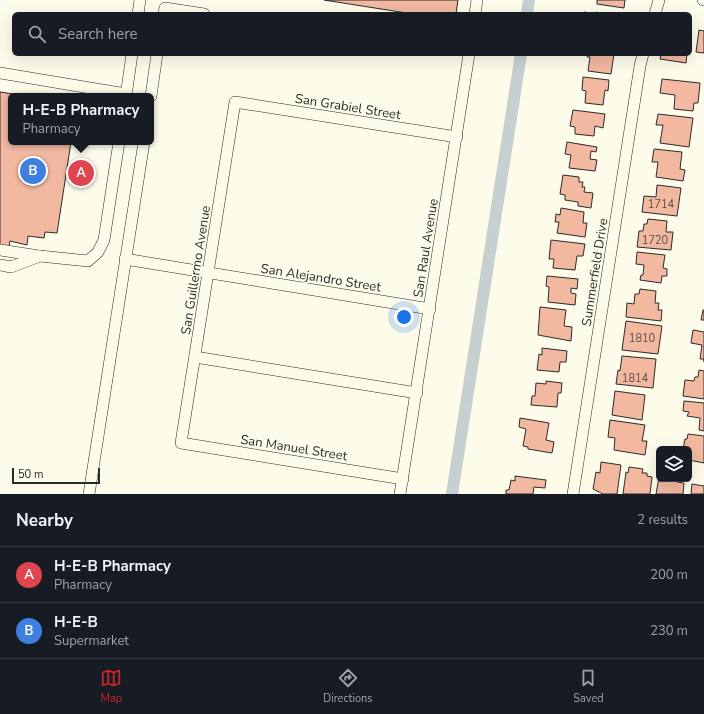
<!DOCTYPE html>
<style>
body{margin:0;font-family:"Nunito Sans",sans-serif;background:#20242c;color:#f1f3f6}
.controls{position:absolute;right:12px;bottom:12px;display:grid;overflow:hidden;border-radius:6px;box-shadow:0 4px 16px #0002}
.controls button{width:36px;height:36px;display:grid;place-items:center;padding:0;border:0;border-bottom:1px solid #363941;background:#171b24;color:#f1f3f6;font:20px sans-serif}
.scale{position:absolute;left:12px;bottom:10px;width:88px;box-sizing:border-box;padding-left:4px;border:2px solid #2b2b2b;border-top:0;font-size:11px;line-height:14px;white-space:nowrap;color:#2b2b2b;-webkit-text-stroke:3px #fdfbea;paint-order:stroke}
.you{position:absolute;left:404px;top:317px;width:14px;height:14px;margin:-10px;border:3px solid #fff;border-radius:50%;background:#1a73e8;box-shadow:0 0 0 6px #1a73e833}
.badge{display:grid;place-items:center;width:26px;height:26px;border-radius:50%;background:#c62828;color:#fff;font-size:13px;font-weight:700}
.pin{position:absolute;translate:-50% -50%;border:2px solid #fff;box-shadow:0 1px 4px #0006}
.popup{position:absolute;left:8px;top:93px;width:146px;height:52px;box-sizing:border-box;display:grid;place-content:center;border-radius:6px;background:#171b24;filter:drop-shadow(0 1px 3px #0005);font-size:13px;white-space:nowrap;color:#9ea1a6}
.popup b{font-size:15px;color:#f1f3f6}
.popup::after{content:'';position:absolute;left:50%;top:100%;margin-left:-8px;border:8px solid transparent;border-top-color:#171b24}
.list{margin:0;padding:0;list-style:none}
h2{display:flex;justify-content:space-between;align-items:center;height:52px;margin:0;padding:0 16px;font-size:17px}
h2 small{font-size:13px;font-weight:400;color:#9ea1a6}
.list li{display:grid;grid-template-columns:26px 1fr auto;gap:12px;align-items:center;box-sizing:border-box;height:56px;padding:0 16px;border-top:1px solid #363941}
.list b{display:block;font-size:15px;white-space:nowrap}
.list p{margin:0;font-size:13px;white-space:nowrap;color:#9ea1a6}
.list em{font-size:13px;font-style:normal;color:#9ea1a6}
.icon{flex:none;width:22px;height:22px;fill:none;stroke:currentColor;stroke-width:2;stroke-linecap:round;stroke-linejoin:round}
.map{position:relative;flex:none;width:704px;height:494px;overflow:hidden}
.search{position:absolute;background:#171b24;box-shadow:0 4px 16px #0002;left:12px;right:12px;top:12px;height:44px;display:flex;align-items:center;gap:10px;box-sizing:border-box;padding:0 14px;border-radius:6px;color:#9ea1a6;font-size:15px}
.sheet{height:164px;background:#171b24}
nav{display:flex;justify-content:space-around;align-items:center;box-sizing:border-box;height:56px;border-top:1px solid #363941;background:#171b24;font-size:11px;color:#9ea1a6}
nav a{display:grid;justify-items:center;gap:2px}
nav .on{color:#c62828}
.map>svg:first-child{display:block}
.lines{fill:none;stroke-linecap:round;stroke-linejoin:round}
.canal{stroke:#c7d0d0;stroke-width:12}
.building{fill:#f2b8a0;stroke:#2b2b2b}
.minor-casing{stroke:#2b2b2b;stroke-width:12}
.minor{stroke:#fdfbea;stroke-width:11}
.labels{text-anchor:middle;stroke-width:3;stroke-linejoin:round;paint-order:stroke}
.number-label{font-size:11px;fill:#5d4e48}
.street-label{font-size:13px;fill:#2b2b2b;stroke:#fdfbea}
</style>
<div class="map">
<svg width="704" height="494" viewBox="0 0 704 494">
<rect width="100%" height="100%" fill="#fdfbea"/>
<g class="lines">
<g class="canal">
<polyline points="527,14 529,0"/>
<polyline points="452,494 521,54"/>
</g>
</g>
<g class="building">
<polygon points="324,0 458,0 456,14 413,14"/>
<polygon points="597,0 625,0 624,8 597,4"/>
<polygon points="584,12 596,14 596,12 605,14 583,14"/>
<polygon points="699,30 704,31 704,53 696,52"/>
<polygon points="588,54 614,54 611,74 588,71 590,57 587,57"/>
<polygon points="661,54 687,54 686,63 660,59"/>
<polygon points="583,77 609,80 608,91 605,90 603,105 585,103 586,91 582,90"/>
<polygon points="662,79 700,83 698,103 694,103 693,111 674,109 675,95 660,93"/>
<polygon points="0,92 27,96 11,96 11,142 71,142 57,233 45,232 44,238 28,236 27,245 10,241 7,256 0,255"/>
<polygon points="573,110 605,114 603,128 595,126 594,136 575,134 575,127 570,126"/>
<polygon points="658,114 693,118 689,147 660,143 663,125 656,125"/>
<polygon points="567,142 597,147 596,152 591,151 590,159 597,160 595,171 569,168 571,155 565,154"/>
<polygon points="654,149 682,152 680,169 685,170 683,181 656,177 658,162 652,162"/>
<polygon points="563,175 579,177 579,182 583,182 582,187 585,187 584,192 593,193 591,208 578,206 578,202 565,200 565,195 560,194"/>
<polygon points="657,185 681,188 677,216 642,212 644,196 656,197"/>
<polygon points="561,208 584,212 583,223 587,223 585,237 557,233 559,222 555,222 556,214 560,215"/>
<polygon points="648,219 667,221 666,232 673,232 671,250 637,247 639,231 643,231 644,224 647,224"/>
<polygon points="551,240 585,244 583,256 577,256 575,270 553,268 554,259 549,259"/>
<polygon points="637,252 665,255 663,268 667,269 667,276 662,276 661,283 640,280 641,275 643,275 644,265 636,264"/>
<polygon points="547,276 578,279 577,289 571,288 571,293 576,294 575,305 548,302 549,287 546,286"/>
<polygon points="640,289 656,291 655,303 659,303 658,310 662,310 661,321 626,317 627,303 634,304 635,294 639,294"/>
<polygon points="540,307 566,310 564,326 572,327 571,341 538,335"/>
<polygon points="703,310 704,310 704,320 701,320"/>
<polygon points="626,321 662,326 658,354 622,350"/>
<polygon points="693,330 704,332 704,362 704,359 700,359 702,345 691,343"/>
<polygon points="542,348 567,351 566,362 560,362 559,372 537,370 539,354 542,355"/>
<polygon points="622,356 656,359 653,388 616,384 618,370 620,371"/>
<polygon points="699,370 704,371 704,399 683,396 685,380 694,381 695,377 698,377"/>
<polygon points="546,381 562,383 561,393 558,393 557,407 531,405 532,396 535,396 536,383 546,384"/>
<polygon points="615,391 645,395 642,420 612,415"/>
<polygon points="684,401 704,403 704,431 699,430 700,418 687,416 689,412 683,411"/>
<polygon points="520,418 549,423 546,440 554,442 552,453 528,449 528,447 523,446 526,429 519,427"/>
<polygon points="610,420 645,425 642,441 647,441 645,455 614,450 615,438 608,437"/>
<polygon points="688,434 704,436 704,463 689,460 689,449 683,449 685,439 687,439"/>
<polygon points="601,462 621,465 617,494 603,494 593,489 596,472 600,473"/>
<polygon points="629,467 643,469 642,473 647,473 647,476 652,477 650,494 623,494 626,472 628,473"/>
<polygon points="515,476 546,480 545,488 534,487 533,494 506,494 506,490 509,490 511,480 515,481"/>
<polygon points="659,477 659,479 678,479 677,482 684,483 683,494 656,494"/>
<polygon points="692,484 704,486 704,494 691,494"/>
</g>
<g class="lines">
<defs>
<g id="minor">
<polyline points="703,0 704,0"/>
<polyline points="138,14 140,0"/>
<polyline points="164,14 165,8 204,14"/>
<polyline points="475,14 477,0"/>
<polyline points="655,14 659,0"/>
<polyline points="0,73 126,94"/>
<polyline points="126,96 132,54"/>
<polyline points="151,96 157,54"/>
<polyline points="0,250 39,256"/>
<polyline points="125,259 430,309"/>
<polyline points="0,265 11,267 40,256 88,261 98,252 104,240 119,142"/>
<polyline points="195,357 417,393"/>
<polyline points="403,479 181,443 235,102 457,137"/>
<polyline points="89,494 144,142"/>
<polyline points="400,494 469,54"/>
<polyline points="573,494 640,66 643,54"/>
</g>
</defs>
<use href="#minor" class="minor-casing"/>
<use href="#minor" class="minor"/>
</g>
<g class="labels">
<g class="number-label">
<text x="661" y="208">1714</text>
<text x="655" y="244">1720</text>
<text x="642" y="342">1810</text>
<text x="635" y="382">1814</text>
</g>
<g class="street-label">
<text transform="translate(348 106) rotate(9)" y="5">San Grabiel Street</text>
<text transform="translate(425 248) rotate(-81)" y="5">San Raul Avenue</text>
<text transform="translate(195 270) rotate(-81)" y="5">San Guillermo Avenue</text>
<text transform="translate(594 272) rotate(-81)" y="5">Summerfield Drive</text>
<text transform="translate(321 277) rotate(9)" y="5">San Alejandro Street</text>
<text transform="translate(294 447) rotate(9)" y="5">San Manuel Street</text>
</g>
</g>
</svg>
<div class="controls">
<button><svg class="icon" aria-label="layers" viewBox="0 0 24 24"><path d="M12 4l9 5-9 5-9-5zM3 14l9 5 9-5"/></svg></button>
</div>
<div class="scale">50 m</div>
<div class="you"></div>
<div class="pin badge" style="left:81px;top:173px;background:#e0444e">A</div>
<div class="popup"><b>H-E-B Pharmacy</b>Pharmacy</div>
<div class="pin badge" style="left:33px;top:171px;background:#3f7fe0">B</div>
<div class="search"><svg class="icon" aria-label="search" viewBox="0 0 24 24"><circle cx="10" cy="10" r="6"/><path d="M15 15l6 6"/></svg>Search here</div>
</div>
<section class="sheet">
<h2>Nearby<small>2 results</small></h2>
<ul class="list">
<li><span class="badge" style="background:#e0444e">A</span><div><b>H-E-B Pharmacy</b><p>Pharmacy</p></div><em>200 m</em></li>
<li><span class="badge" style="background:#3f7fe0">B</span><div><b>H-E-B</b><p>Supermarket</p></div><em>230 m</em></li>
</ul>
</section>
<nav>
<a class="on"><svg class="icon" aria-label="map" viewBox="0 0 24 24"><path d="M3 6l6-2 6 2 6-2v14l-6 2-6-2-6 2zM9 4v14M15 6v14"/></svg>Map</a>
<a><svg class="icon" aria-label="directions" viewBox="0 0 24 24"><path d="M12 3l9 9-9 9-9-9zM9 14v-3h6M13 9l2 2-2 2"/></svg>Directions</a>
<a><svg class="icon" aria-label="saved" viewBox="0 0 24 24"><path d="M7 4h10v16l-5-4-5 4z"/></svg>Saved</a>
</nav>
